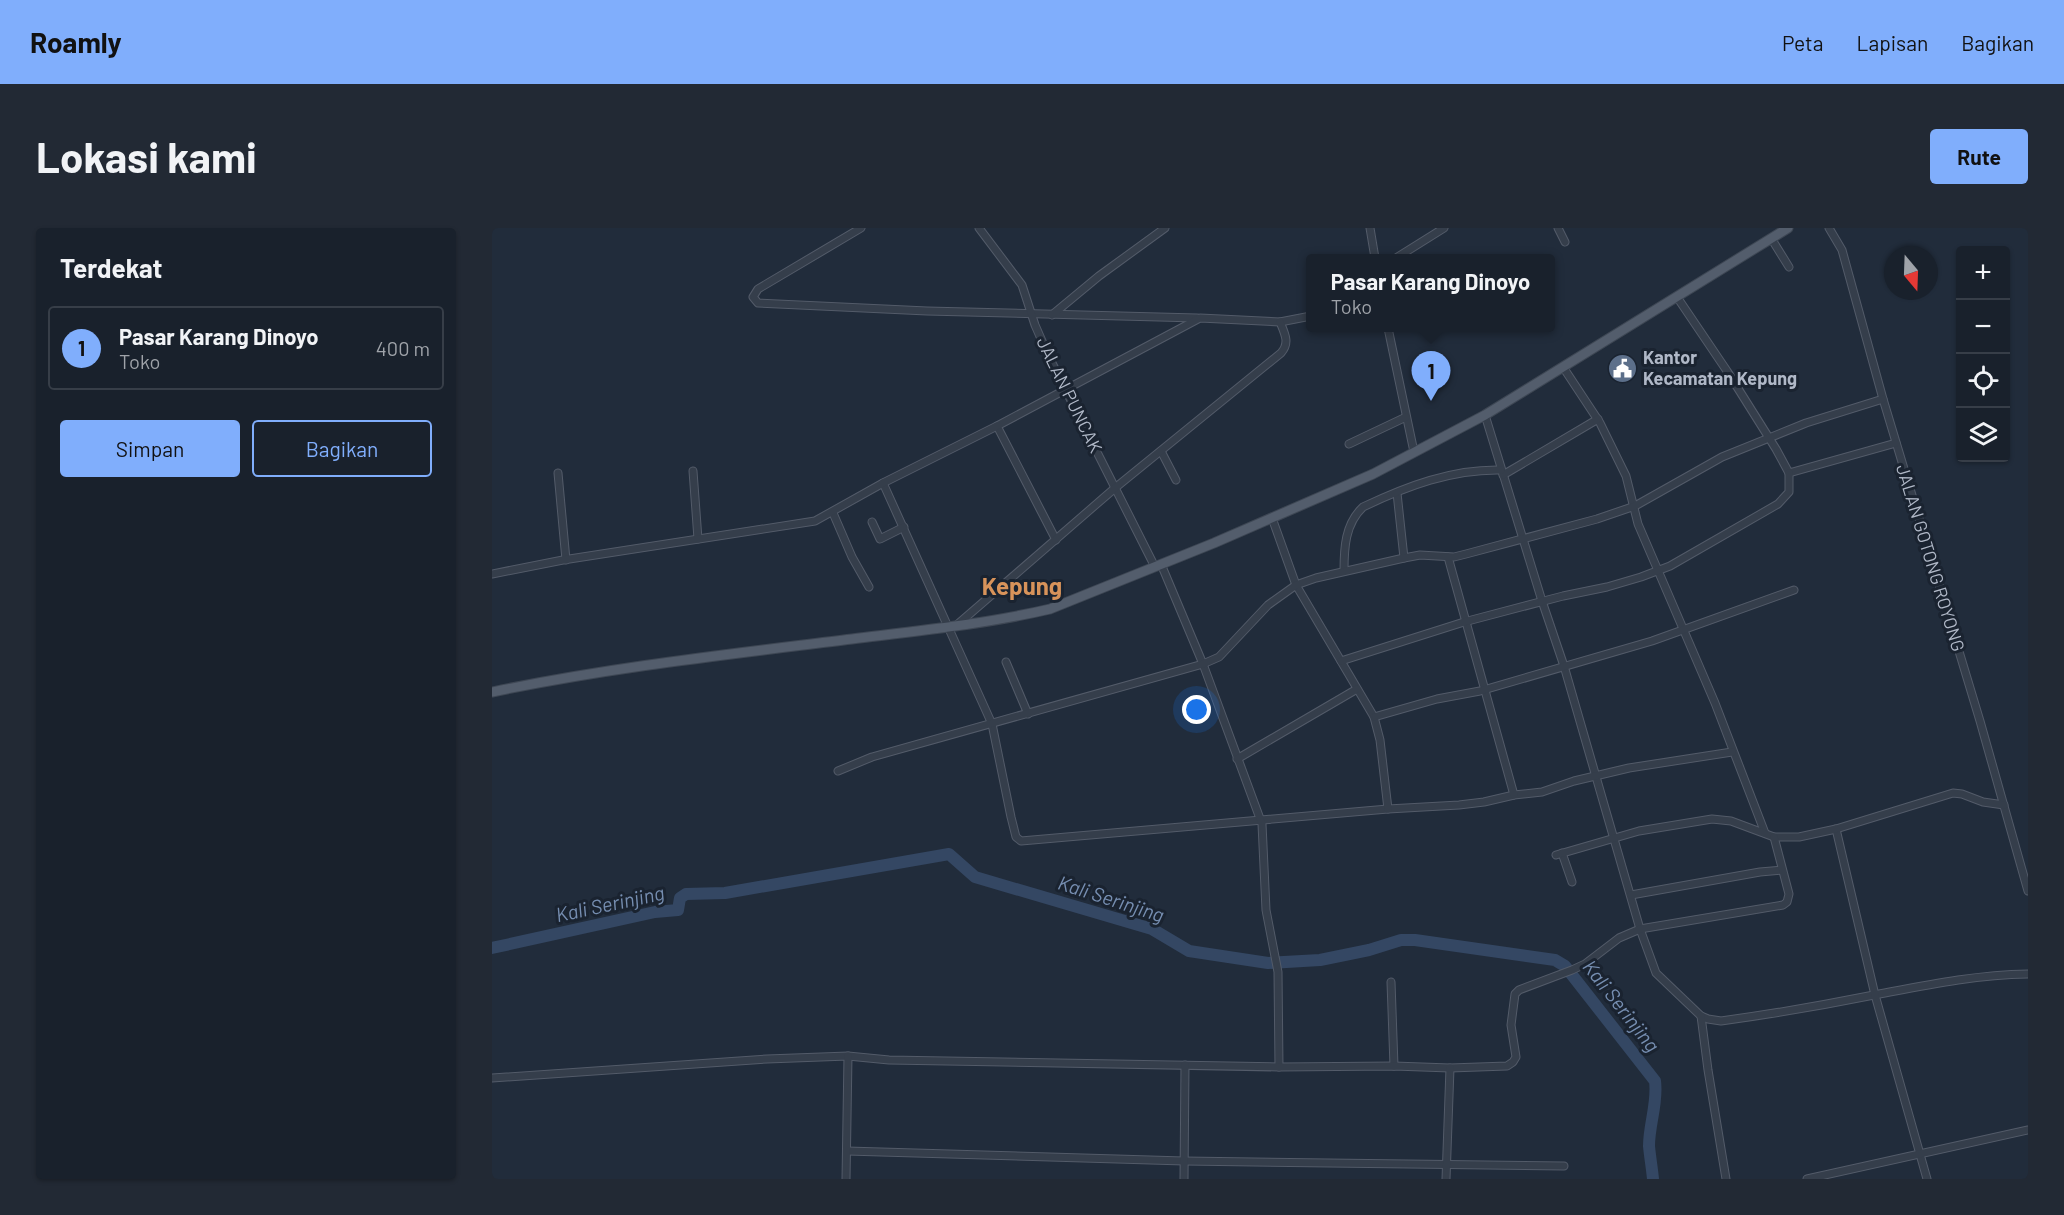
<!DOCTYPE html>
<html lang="id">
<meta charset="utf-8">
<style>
body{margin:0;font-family:Barlow,sans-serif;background:#222934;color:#f1f3f6}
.controls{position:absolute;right:18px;top:18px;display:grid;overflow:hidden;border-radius:6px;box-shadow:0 2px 4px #0004}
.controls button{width:54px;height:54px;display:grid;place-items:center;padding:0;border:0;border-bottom:2px solid #373e48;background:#19212c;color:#f1f3f6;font:30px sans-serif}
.compass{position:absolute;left:1392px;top:18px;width:54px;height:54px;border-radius:50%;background:#19212c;box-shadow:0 2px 4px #0004;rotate:161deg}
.you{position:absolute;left:705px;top:482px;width:21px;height:21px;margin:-15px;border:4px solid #fff;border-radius:50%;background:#1a73e8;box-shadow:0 0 0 9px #1a73e833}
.badge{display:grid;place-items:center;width:39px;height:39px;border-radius:50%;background:#80aefc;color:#111;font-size:20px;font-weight:700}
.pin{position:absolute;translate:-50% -50px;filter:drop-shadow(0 2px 3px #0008)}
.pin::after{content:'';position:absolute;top:32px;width:21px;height:18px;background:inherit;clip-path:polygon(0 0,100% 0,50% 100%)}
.popup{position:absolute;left:814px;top:26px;width:249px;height:78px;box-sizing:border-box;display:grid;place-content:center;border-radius:6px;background:#19212c;filter:drop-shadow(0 2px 4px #0005);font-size:20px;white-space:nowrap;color:#9fa3a9}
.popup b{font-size:22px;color:#f1f3f6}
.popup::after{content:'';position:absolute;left:50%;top:100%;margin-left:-12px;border:12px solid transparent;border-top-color:#19212c}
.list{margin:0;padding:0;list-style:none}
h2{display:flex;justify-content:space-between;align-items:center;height:78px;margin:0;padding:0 24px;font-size:26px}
h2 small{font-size:20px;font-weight:400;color:#9fa3a9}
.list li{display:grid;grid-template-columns:39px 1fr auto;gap:18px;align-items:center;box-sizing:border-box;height:84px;margin:0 12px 12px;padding:0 12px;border:2px solid #373e48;border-radius:6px}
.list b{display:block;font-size:22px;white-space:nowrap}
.list p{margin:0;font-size:20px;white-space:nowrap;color:#9fa3a9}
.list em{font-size:20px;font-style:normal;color:#9fa3a9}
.actions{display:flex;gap:12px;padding:18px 24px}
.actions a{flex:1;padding:14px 0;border:2px solid #80aefc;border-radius:6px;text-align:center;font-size:21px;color:#80aefc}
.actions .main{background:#80aefc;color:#111}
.icon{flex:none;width:33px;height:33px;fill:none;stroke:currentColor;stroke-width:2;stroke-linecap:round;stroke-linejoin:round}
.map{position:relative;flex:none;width:1536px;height:951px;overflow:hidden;border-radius:6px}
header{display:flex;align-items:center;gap:36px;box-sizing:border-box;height:84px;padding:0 30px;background:#80aefc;color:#111}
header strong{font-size:28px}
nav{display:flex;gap:33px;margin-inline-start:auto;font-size:21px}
.intro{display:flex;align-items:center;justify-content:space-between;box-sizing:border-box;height:144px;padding:0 36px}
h1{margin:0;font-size:42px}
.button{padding:15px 27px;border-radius:6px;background:#80aefc;color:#111;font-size:21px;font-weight:700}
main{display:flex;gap:36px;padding:0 36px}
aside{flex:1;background:#19212c;border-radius:6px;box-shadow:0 2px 4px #0004}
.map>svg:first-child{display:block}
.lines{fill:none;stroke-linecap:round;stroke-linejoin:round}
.river{stroke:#344763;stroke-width:12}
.minor-casing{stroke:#535b69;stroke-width:9}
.major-casing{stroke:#3e4754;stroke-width:11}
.minor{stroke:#353e4b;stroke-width:7}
.major{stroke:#535d6c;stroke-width:9}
.labels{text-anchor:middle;stroke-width:6;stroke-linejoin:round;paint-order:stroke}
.poi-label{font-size:18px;font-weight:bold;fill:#b0b8c7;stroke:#1a2330;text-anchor:start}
.street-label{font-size:18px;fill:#b0b8c7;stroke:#1a2330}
.water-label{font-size:20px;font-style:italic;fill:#768eb1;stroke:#1a2330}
.district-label{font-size:24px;font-weight:bold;fill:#d8935a;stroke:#1a2330}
</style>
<header>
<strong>Roamly</strong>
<nav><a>Peta</a><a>Lapisan</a><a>Bagikan</a></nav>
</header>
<div class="intro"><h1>Lokasi kami</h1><a class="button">Rute</a></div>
<main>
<aside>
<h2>Terdekat<small></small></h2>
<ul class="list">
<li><span class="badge">1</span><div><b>Pasar Karang Dinoyo</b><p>Toko</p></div><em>400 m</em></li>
</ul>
<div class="actions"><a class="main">Simpan</a><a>Bagikan</a></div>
</aside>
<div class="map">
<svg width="1536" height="951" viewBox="0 0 1536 951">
<rect width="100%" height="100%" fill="#212c3b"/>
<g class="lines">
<path class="river" d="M0 720 163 684 186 682 188 670 194 666 233 665 457 626 483 649 660 701 697 723 776 735 828 732 877 722 909 712H923L1063 732 1073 738 1163 853C1166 875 1157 896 1157 918 1158 929 1160 940 1161 951"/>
<defs>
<g id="minor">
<polyline points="369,0 266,61 261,69 266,75 435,83 705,90"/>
<polyline points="487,0 530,57 543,97 557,129 663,339"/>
<polyline points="878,0 883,30"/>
<polyline points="1066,0 1073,14"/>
<polyline points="1337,0 1350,22 1391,171 1488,493 1536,663"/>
<polyline points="1279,10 1297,39"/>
<polyline points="904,30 952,0"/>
<polyline points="1185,69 1235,143 1284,221 1297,245 1404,215"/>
<polyline points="560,87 607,48 673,0"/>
<polyline points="896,100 922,224"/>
<polyline points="1071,139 1108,195 1134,248 1146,296 1223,475 1273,605"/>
<path d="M993 187 1050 373 1072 438 1148 701 1164 745 1209 788 1216 791 1229 793C1280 786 1332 777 1382 767 1435 757 1482 747 1536 746"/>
<polyline points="505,198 564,312"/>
<polyline points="857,216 914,189"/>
<polyline points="669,223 684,252"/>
<polyline points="201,243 206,311"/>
<polyline points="66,245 74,332"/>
<polyline points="1011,247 1106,191"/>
<polyline points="391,255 500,496 519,589 524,609 529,613 896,581 967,577 992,574 1022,567 1050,564 1082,553 1137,540 1240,524"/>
<polyline points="905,265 912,330"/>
<polyline points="341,285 360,329 377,359"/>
<polyline points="780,290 804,357 882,489 888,512 896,581"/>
<polyline points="380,294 388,311 412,299"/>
<polyline points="956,329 1022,567"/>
<polyline points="669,336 711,436 770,596 774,682 786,744 787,839"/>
<path d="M852 343C852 320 853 296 871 279 915 258 960 241 1009 242"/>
<polyline points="0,346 71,332 323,293 391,255 505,198 708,90 788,94 819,88"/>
<path d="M466 396 623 260 789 125C798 115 793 106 788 94"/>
<polyline points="849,433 972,394 1071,368 1115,359 1149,349 1178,338 1286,276 1297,264 1297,245"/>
<polyline points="514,434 536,486"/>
<polyline points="882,489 945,471 988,463 1160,413 1302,362"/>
<polyline points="745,531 865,461"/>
<polyline points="346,543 380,529 711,436 727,429 776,377 804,357 824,350 912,330 928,327 962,329 974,326 1105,291 1143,278 1230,229 1314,195 1391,171"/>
<polyline points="1344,601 1383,767 1435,951"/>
<polyline points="1070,625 1080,654"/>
<polyline points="1064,627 1147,603 1220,591 1239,593 1282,609 1307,609 1344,601 1461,565 1470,566 1491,574 1512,577"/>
<polyline points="1139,667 1268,644 1290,642"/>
<polyline points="899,754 902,838"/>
<polyline points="1209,788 1216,842 1234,951"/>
<polyline points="0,850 275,831 356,828 397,832 787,839 902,838 958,840 1015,838 1021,834 1024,829 1019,797 1023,766 1027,762 1080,742 1093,736 1127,710 1148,701 1291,677 1295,674 1297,666 1282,609"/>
<polyline points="355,923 692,933 1072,938"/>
<polyline points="354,951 356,828"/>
<polyline points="692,951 693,837"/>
<polyline points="954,951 958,840"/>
<polyline points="1315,951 1536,902"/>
</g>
<path id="major" d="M0 464C119 439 240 426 360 411 425 403 494 396 558 381L722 315 881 246 993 187 1296 0"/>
</defs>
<use href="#minor" class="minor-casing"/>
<use href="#major" class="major-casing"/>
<use href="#minor" class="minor"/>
<use href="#major" class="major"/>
</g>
<defs>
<symbol id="civic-disc" viewBox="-11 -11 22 22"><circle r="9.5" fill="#5c6f8a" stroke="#1a2330"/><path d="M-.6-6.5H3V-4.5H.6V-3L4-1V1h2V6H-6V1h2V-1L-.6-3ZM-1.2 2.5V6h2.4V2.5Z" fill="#fff"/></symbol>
</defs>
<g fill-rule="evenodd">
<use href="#civic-disc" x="1114" y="124" width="33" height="33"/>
</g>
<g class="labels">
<g class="poi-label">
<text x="1151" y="136">Kantor<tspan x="1151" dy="21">Kecamatan Kepung</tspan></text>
</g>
<g class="street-label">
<text transform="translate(577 167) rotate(64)" y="6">JALAN PUNCAK</text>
<text transform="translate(1438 330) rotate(73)" y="6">JALAN GOTONG ROYONG</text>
</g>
<g class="water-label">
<text transform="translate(619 671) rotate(18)" y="7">Kali Serinjing</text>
<text transform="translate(118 676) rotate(-12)" y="7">Kali Serinjing</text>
<text transform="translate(1129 778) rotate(52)" y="7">Kali Serinjing</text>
</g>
<g class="district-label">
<text x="530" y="367">Kepung</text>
</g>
</g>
</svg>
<div class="controls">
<button>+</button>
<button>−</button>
<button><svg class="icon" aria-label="locate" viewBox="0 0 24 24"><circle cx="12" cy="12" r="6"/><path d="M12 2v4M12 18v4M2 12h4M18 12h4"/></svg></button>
<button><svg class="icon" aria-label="layers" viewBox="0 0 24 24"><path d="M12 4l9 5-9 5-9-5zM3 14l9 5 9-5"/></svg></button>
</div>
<svg class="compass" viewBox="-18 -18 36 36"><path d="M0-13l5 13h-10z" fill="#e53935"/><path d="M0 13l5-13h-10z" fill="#9fa3a9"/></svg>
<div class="you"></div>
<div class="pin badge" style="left:939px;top:173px">1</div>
<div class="popup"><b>Pasar Karang Dinoyo</b>Toko</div>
</div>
</main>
